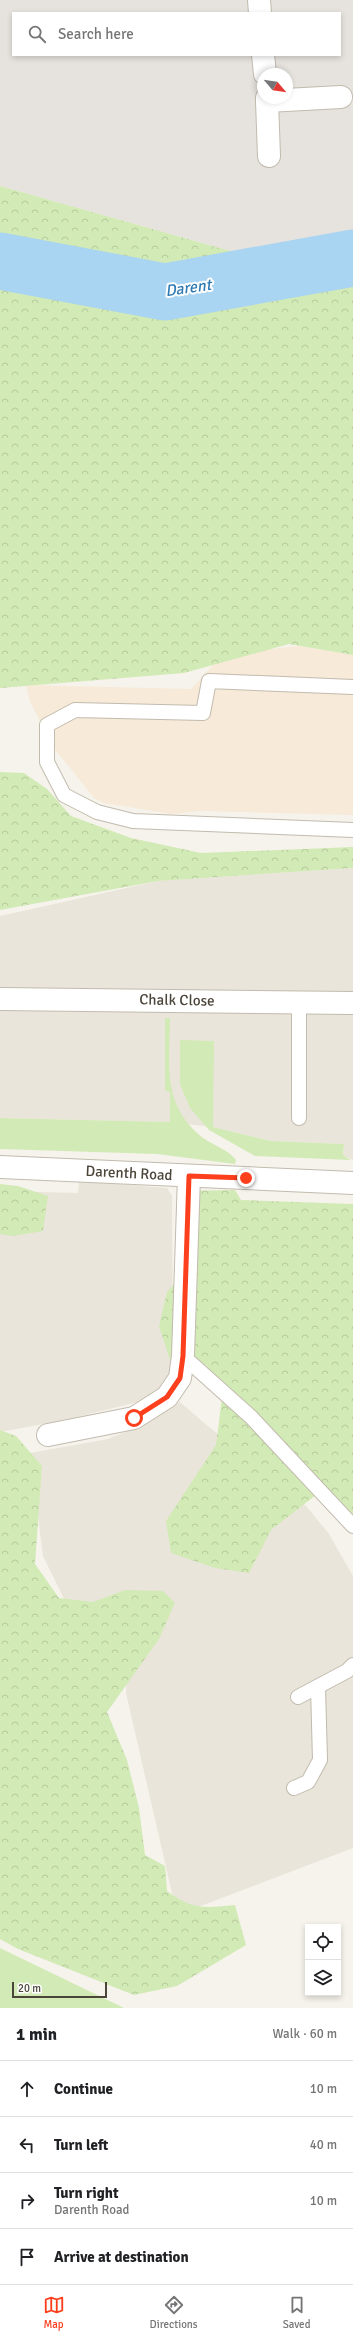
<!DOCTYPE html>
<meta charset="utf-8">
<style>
body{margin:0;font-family:Signika,sans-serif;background:#f6f6f6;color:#202124}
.controls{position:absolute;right:12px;bottom:12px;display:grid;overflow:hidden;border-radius:0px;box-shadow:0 2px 6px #0003}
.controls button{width:36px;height:36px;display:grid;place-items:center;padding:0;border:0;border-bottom:1px solid #e0e0e0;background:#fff;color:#202124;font:20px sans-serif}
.compass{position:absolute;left:257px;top:68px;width:36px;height:36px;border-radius:50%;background:#fff;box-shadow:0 2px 6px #0003;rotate:119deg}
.scale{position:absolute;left:12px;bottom:10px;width:95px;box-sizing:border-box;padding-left:4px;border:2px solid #4b4439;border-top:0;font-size:11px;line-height:14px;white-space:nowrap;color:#4b4439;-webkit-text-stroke:3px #fff;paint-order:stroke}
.stop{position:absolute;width:12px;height:12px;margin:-9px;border:3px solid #fc3f1d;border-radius:50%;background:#fff}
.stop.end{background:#fc3f1d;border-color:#fff;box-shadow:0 1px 4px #0008}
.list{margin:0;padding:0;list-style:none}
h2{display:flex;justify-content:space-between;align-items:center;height:52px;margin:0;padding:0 16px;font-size:17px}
h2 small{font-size:13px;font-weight:400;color:#757577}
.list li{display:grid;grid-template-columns:26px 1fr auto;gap:12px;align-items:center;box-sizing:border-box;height:56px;padding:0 16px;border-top:1px solid #e0e0e0}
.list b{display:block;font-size:15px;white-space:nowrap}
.list p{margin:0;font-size:13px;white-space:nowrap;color:#757577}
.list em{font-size:13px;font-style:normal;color:#757577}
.icon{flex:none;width:22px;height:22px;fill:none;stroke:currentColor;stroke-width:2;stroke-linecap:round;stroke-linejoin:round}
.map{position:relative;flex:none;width:353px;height:2008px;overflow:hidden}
.search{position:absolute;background:#fff;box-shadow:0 2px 6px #0003;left:12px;right:12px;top:12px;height:44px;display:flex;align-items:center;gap:10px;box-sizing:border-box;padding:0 14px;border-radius:0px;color:#757577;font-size:15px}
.sheet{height:276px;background:#fff}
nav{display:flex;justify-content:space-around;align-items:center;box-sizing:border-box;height:56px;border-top:1px solid #e0e0e0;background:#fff;font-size:11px;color:#757577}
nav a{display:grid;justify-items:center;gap:2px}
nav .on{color:#fc3f1d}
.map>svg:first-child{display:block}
.residential{fill:#eae5da}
.commercial{fill:#f7ead8}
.industrial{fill:#e6e2dd;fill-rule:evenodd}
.grass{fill:#d2eab5}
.forest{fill:url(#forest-crowns)}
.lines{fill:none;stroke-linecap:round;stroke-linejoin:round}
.river{stroke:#a9d4f2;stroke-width:57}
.service-casing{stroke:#c2bbae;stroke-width:16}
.minor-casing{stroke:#c2bbae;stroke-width:24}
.service{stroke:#fff;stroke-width:14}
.minor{stroke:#fff;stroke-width:22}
.route{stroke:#fc3f1d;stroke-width:5}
.labels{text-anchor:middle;stroke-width:4;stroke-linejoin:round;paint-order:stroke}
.street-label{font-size:15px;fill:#4b4439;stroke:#fff}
.water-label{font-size:16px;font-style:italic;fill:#2e7ab2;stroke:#fff}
</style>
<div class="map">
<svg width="353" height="2008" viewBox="0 0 353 2008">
<defs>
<pattern id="forest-crowns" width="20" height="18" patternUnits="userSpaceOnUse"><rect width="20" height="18" fill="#d2eab5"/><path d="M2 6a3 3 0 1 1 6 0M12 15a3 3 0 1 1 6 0" fill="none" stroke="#b6ca9c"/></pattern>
</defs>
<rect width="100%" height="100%" fill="#f6f3ec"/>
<g class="residential">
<polygon points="353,868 353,1160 343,1155 344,1144 271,1141 213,1127 166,1122 0,1118 0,916 158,881"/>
<polygon points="79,1181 167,1188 172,1196 173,1350 170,1371 156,1392 138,1402 60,1421 0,1432 0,1191 78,1193"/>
<polygon points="180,1402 209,1427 270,1474 307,1507 329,1534 353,1576 353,1848 177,1915 126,1693 126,1667 71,1613 43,1556 30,1453 108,1439 145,1424"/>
</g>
<polygon class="commercial" points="300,646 353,655 353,815 201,811 171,814 104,803 94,798 54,748 30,702 26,685 191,689 223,654"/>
<path class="industrial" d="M0 0H353V235L241 254 0 186ZM13 13H340V55H13ZM263 74H287V98H263Z"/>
<g class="grass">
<path d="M165 1018H170C170 1065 161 1104 203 1138 213 1145 229 1150 236 1160L235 1164 157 1154 0 1149V1118L170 1122V1092L165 1091Z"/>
<polygon points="180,1040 214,1041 213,1127 271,1141 344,1144 343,1155 351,1160 255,1156 209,1130 190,1108 180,1084"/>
<polygon points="0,1948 124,2008 0,2008"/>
</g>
<g class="forest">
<polygon points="0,186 241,254 353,235 353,655 289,644 184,673 0,688"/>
<polygon points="0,772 24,773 47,789 71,816 131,838 201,853 353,847 353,868 158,881 0,910"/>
<polygon points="0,1184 18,1186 48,1196 43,1231 13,1236 0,1234"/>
<polygon points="235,1190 241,1200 353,1204 353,1514 325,1488 271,1530 249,1573 215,1568 171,1553 166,1521 216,1445 223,1390 206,1365 172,1366 159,1326 167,1292 188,1269 182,1191"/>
<path d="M0 1430 16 1436 42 1466 35 1564 59 1598 93 1602 125 1590 163 1591 175 1603 159 1639 107 1712 127 1760 139 1808 145 1855 165 1866 167 1891C192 1910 205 1908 235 1905L246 1945 177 1986 134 1995 18 1949 0 1939Z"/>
</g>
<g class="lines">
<polyline class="river" points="0,261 165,292 353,258"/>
<defs>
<g id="service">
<polyline points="353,687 209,681 203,713 75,710 47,725 47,762 64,795 97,812 133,821 353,830"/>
<polyline points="299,1003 299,1118"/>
<polyline points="183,1356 251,1417 353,1526"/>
<polyline points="298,1697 347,1671 353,1665"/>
<polyline points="294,1788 308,1782 320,1760 318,1687"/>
</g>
<g id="minor">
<polyline points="259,0 260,13"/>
<polyline points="263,55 265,74"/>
<polyline points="267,98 267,101 341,97"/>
<polyline points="267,101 269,156"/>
<polyline points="0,999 353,1003"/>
<polyline points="0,1167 353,1183"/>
<polyline points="48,1435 134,1418 167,1397 180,1378 183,1356 189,1176"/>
</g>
</defs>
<use href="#service" class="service-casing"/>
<use href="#minor" class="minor-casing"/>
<use href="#service" class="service"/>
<use href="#minor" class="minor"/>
</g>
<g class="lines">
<polyline class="route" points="134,1418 167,1397 180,1378 183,1356 189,1176 246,1178"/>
</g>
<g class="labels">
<g class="street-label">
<text transform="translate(177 1000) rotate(1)" y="5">Chalk Close</text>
<text transform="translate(129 1173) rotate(3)" y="5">Darenth Road</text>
</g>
<g class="water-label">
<text transform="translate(188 287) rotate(-8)" y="6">Darent</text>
</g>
</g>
</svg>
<div class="controls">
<button><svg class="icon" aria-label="locate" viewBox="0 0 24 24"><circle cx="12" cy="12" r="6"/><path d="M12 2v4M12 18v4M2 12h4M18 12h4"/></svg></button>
<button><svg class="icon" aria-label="layers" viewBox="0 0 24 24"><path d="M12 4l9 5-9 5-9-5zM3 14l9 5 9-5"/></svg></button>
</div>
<svg class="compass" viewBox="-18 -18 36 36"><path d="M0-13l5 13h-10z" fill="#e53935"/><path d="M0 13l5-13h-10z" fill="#757577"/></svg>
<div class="scale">20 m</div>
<div class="stop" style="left:134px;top:1418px"></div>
<div class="stop end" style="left:246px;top:1178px"></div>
<div class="search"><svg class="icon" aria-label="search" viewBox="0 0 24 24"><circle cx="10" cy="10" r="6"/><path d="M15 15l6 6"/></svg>Search here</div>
</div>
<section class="sheet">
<h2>1 min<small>Walk · 60 m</small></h2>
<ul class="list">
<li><svg class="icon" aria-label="ahead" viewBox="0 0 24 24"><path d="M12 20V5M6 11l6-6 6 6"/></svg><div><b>Continue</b></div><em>10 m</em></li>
<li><svg class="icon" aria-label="left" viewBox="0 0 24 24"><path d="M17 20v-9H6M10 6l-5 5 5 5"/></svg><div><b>Turn left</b></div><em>40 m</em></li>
<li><svg class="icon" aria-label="right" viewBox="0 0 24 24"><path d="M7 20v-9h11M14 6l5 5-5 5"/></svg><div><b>Turn right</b><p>Darenth Road</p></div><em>10 m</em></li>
<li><svg class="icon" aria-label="arrive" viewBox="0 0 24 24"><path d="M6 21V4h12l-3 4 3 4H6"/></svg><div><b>Arrive at destination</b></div></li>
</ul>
</section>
<nav>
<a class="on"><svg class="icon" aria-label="map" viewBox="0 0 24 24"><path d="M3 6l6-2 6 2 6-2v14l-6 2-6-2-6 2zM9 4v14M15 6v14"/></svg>Map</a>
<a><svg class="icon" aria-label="directions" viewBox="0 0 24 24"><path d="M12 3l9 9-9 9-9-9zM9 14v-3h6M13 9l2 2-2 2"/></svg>Directions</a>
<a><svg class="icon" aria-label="saved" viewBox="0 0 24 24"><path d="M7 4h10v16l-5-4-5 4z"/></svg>Saved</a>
</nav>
